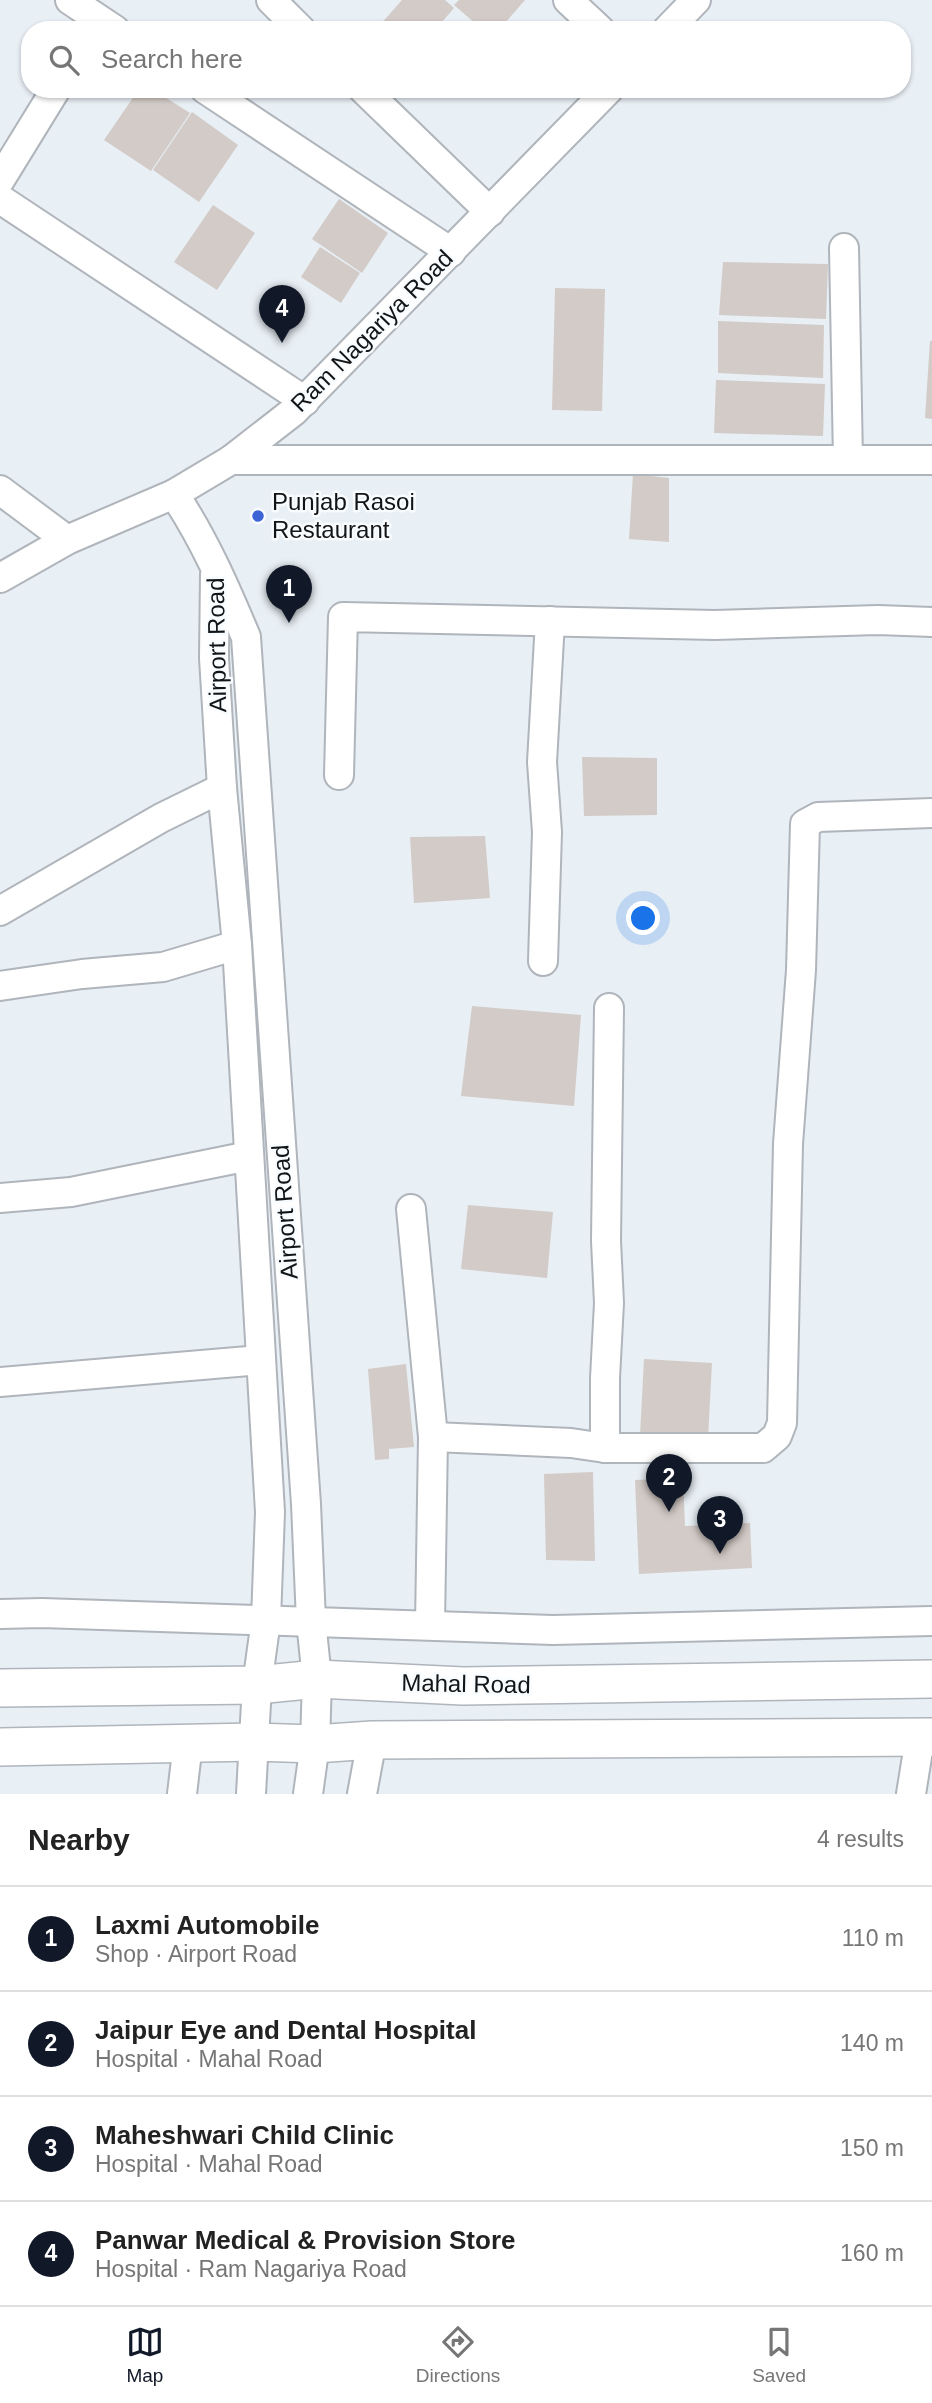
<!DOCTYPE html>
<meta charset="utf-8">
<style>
body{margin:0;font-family:Arial,sans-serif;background:#f2f2f2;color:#222}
.you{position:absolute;left:644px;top:919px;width:24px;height:24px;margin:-18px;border:5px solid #fff;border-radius:50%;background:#1a73e8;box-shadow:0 0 0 10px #1a73e833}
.badge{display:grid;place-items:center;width:46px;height:46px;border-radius:50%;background:#111827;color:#fff;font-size:23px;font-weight:700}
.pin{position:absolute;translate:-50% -58px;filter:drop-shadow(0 2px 4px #0008)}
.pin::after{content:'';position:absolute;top:37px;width:24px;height:21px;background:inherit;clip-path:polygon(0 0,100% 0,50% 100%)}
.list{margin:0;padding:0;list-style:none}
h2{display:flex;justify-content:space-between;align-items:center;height:91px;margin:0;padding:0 28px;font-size:30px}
h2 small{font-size:23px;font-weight:400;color:#767676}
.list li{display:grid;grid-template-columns:46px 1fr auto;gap:21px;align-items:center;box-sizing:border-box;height:105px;padding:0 28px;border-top:2px solid #e0e0e0}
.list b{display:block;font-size:26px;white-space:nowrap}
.list p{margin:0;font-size:23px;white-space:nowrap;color:#767676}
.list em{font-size:23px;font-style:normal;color:#767676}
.icon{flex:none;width:38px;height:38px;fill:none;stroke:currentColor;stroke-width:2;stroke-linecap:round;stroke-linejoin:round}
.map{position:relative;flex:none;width:932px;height:1794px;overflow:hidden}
.search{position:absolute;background:#fff;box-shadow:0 2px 5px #0004;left:21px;right:21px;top:21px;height:77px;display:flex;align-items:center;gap:18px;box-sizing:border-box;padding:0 24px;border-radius:28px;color:#767676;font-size:26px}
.sheet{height:511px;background:#fff}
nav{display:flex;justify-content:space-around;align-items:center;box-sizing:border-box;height:98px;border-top:2px solid #e0e0e0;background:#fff;font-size:19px;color:#767676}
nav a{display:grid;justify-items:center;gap:4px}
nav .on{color:#111827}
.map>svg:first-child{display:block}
.building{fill:#d3cbc7}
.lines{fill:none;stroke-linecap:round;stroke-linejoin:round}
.minor-casing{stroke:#afb5bb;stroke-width:32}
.major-casing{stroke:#afb5bb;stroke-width:40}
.minor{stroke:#fff;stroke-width:28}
.major{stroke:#fff;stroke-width:37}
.poi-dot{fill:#3c64d5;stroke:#f9fcfe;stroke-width:2.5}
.labels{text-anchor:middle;stroke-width:5;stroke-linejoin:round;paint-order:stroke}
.street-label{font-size:24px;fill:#121416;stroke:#f9fcfe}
.poi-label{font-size:24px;fill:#121416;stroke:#f9fcfe;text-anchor:start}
</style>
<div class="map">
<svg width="932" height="1794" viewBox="0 0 932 1794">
<rect width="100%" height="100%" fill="#e8eff5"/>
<g class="building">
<polygon points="402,0 445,0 454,8 435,30 385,30 380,25"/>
<polygon points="459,0 525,0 499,30 483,30 454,5"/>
<polygon points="139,89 152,89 190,113 151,171 104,140"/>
<polygon points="192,112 238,145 199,202 153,170"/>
<polygon points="339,199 388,233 362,273 312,239"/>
<polygon points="213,205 255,233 217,290 174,262"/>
<polygon points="320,247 360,273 341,303 301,277"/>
<polygon points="723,262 828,264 826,319 719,315"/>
<polygon points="555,288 605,289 602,411 552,410"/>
<polygon points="718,321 824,325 823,378 718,373"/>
<polygon points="930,341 932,341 932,419 925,418"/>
<polygon points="716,380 825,384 823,436 714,433"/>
<polygon points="633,474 669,478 669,542 629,539"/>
<polygon points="582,757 657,758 657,815 584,816"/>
<polygon points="485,836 490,898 414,903 410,837"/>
<polygon points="472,1006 581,1015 574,1106 461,1096"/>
<polygon points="468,1205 553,1212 547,1278 461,1269"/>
<polygon points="644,1359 712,1363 708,1438 640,1435"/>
<polygon points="406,1364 414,1447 389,1449 389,1459 375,1460 368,1369"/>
<polygon points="593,1472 595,1561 546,1560 544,1474"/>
<polygon points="683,1478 685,1526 750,1523 752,1568 639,1574 635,1480"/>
</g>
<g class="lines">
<defs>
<g id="minor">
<polyline points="70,0 115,30"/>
<polyline points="271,0 301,30"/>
<polyline points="568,0 600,30"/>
<polyline points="667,30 696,0"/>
<polyline points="205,89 451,252"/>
<polyline points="363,89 490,212"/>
<polyline points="0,180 56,89"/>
<polyline points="0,199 305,401"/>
<polyline points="844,248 848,460"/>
<polyline points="231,460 932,460"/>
<polyline points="0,490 67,540"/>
<polyline points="215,575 214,658 222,788 237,945 270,1512 266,1620 257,1685 251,1794"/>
<polyline points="0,578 67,540 174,494"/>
<polyline points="339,775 343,617 715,625 878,620 932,622"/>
<polyline points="0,911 161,818 222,788"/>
<polyline points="543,961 547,832 542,762 550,621"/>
<polyline points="0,986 82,974 163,967 237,945"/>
<polyline points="0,1198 71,1192 249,1156"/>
<polyline points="411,1209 433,1437 430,1625"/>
<polyline points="0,1382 261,1360"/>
<polyline points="433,1437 571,1443 605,1448 763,1448 777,1436 782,1423 788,1144 801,970 805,824 818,817 932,813"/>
<polyline points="605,1448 605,1378 609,1303 606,1241 609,1008"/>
<polyline points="0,1614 42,1613 553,1630 932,1621"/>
<polyline points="182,1794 188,1743"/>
<path d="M308 1794 315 1744 317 1679 311 1621 306 1504 246 637C225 587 204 539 174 494L231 460 294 411 609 89"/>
<polyline points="362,1794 372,1740"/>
<polyline points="911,1794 920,1738"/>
</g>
<g id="major">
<polyline points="0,1688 257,1685 317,1679 463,1686 932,1679"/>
<polyline points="0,1747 254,1742 315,1744 372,1740 932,1737"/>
</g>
</defs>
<use href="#minor" class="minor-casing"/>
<use href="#major" class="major-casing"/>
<use href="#minor" class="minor"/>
<use href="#major" class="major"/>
</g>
<circle class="poi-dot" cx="258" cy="516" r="7"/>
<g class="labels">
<g class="street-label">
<text transform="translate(372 331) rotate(-45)" y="8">Ram Nagariya Road</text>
<text transform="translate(217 645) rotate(-91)" y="8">Airport Road</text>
<text transform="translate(285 1212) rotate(-94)" y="8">Airport Road</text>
<text transform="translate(466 1684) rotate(1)" y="8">Mahal Road</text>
</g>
<g class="poi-label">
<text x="272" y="510">Punjab Rasoi<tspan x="272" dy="28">Restaurant</tspan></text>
</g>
</g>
</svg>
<div class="you"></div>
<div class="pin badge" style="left:289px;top:623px">1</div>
<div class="pin badge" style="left:669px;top:1512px">2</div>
<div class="pin badge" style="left:720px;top:1554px">3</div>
<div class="pin badge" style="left:282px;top:343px">4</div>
<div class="search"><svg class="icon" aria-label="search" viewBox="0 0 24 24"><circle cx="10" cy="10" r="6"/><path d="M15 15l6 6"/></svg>Search here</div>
</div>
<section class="sheet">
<h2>Nearby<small>4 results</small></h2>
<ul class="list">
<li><span class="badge">1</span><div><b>Laxmi Automobile</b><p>Shop · Airport Road</p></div><em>110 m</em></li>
<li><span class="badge">2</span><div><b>Jaipur Eye and Dental Hospital</b><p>Hospital · Mahal Road</p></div><em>140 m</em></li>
<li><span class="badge">3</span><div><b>Maheshwari Child Clinic</b><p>Hospital · Mahal Road</p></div><em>150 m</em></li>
<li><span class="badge">4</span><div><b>Panwar Medical &amp; Provision Store</b><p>Hospital · Ram Nagariya Road</p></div><em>160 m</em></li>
</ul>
</section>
<nav>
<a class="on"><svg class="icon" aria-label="map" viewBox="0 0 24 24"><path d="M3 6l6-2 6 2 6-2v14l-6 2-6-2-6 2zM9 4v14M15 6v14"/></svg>Map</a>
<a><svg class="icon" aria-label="directions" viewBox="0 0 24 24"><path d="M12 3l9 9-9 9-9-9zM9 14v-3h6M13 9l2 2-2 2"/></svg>Directions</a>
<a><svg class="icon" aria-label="saved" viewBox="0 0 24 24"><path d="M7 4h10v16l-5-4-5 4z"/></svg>Saved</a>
</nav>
